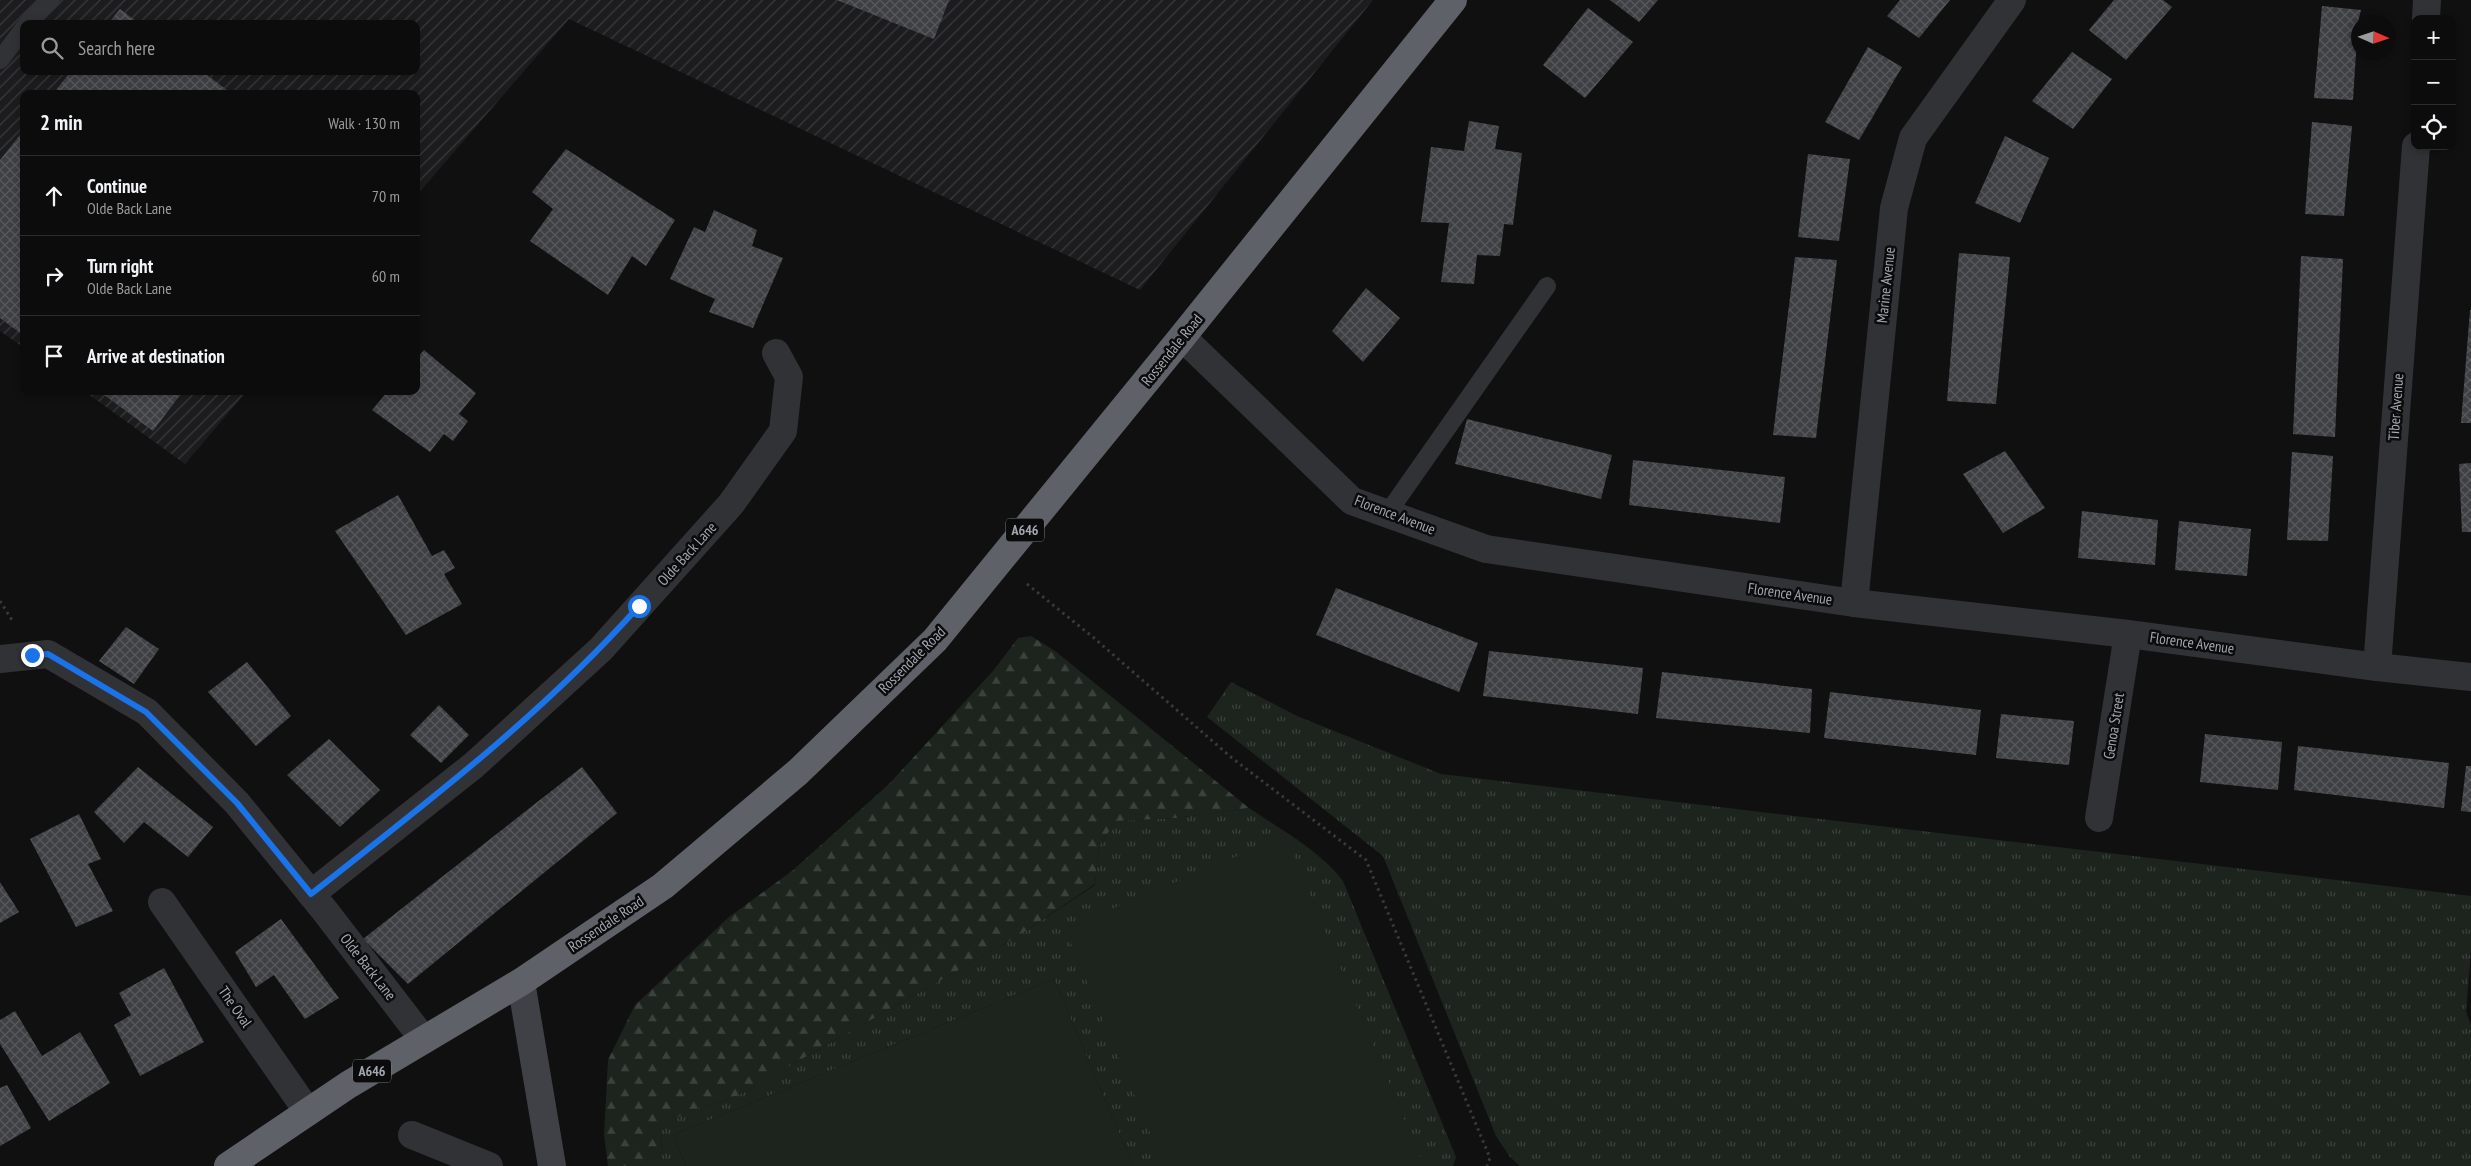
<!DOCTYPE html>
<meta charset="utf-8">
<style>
body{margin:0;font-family:"PT Sans Narrow",sans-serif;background:#151516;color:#f1f3f6}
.controls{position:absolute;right:15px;top:15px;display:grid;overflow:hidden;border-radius:10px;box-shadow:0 2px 8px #0003}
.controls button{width:45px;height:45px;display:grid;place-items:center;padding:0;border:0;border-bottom:1px solid #2c2c2e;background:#0c0c0d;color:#f1f3f6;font:25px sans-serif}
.compass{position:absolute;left:2351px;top:15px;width:45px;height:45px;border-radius:50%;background:#0c0c0d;box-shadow:0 2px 8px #0003;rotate:93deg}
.stop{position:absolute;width:15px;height:15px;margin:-11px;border:4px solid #1a73e8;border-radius:50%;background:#fff}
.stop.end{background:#1a73e8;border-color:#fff;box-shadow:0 1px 5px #0008}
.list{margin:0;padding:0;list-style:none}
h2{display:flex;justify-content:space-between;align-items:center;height:65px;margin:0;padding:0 20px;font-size:21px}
h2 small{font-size:16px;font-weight:400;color:#9a9b9d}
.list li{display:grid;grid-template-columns:32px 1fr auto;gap:15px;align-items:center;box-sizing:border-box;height:80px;padding:0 20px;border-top:1px solid #2c2c2e}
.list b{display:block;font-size:19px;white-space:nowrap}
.list p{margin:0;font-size:16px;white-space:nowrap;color:#9a9b9d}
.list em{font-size:16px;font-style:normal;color:#9a9b9d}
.icon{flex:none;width:28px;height:28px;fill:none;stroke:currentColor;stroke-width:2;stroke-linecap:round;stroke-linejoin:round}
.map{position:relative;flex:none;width:2471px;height:1166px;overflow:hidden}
.search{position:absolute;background:#0c0c0d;box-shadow:0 2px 8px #0003;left:20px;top:20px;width:400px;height:55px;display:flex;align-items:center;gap:12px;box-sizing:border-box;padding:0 18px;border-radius:10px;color:#9a9b9d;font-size:19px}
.panel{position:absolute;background:#0c0c0d;box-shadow:0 2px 8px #0003;left:20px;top:90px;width:400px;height:305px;border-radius:10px}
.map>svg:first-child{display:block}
.industrial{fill:url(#industrial-furrows);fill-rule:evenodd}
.grass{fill:url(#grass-tufts)}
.forest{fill:url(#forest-firs)}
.pitch{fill:#1d241d}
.building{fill:url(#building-cross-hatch)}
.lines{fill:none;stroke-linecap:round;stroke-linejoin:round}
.path{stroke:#38393d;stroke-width:3;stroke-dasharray:2.5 4;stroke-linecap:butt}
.lane{stroke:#313236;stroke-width:18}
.street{stroke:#313236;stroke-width:28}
.secondary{stroke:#404146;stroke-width:28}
.highway{stroke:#5e6167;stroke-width:28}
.route{stroke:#1a73e8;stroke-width:6}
.labels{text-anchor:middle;stroke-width:5;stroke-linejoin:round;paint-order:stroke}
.shield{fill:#0b0b0c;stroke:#757880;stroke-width:1}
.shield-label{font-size:14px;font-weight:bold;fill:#a2a7b1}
.street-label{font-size:15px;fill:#a2a7b1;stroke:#0b0b0c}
</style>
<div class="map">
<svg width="2471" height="1166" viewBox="0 0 2471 1166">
<defs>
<pattern id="industrial-furrows" width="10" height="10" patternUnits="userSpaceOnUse" patternTransform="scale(1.25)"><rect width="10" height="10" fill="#1c1c1e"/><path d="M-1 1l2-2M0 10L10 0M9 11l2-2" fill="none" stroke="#3a3a3c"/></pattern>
<pattern id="grass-tufts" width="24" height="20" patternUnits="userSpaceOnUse" patternTransform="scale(1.25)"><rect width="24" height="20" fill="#1d241d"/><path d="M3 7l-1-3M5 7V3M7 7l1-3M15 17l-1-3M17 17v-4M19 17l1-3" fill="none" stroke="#3b413b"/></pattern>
<pattern id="forest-firs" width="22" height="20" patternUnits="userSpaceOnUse" patternTransform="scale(1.25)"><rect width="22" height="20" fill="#1d241d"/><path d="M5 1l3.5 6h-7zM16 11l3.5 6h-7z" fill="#3b413b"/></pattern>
<pattern id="building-cross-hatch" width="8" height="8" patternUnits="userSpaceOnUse" patternTransform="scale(1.25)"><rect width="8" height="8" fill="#3f4044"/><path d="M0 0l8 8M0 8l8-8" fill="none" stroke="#58595d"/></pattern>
</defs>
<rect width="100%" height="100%" fill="#101011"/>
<g class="industrial">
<path d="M0 0H1373L1140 290 569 19 416 196V94H24V348L0 331ZM24 24H416V71H24Z"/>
<polygon points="84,391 247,391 185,464"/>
</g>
<g class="grass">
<polygon points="1231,682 1297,716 1441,774 2471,896 2471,951 2466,1011 2471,1026 2471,1166 1520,1166 1510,1157 1496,1136 1383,856 1207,717"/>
<path d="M1249 808C1281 830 1319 850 1343 881L1456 1157 1453 1166H1133L1054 979 673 1135 686 1166H639L661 1155 662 1130 685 1112 733 1098 1015 938 1095 885 1099 846 1116 821 1176 818Z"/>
</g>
<polygon class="forest" points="1031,636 1055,651 1249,808 1176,818 1116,821 1099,846 1095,884 1015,938 733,1098 685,1112 662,1130 661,1155 639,1166 608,1166 604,1135 608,1060 635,1005 729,917 792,871 889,784 993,671 1018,638"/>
<g class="pitch">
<polygon points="1285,836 1424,1166 1164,1166 1065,929"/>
<polygon points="1054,979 1133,1166 686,1166 673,1135"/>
</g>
<g class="building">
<polygon points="837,0 949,0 934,39"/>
<polygon points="1610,0 1658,0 1639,22"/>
<polygon points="1900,0 1950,0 1919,38 1887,16"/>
<polygon points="2114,0 2163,0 2172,7 2126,60 2089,30"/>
<polygon points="2322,6 2361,10 2358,22 2353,100 2314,98"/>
<polygon points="1588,8 1633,42 1585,98 1543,65"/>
<polygon points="120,9 140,24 108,24"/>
<polygon points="1868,47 1902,67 1859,140 1825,122"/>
<polygon points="2072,52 2112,79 2073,129 2032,101"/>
<polygon points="71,71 202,71 232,94 53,94"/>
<polygon points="1469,121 1499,126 1495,149 1522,153 1513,225 1504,224 1500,256 1477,255 1474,284 1441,282 1449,223 1421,222 1431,147 1464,151"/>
<polygon points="2312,122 2352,126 2344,216 2305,214"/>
<polygon points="24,130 24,336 0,318 0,160"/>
<polygon points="2005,136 2049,158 2020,223 1975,203"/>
<polygon points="566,149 675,220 646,266 632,256 608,295 530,241 553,209 532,192"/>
<polygon points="1808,154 1850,159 1839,241 1798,237"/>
<polygon points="714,210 757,230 752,246 783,258 753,328 709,312 715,299 670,279 694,227 705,232"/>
<polygon points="1959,253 2010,257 1996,404 1947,401"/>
<polygon points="2301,256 2343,259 2335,437 2293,434"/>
<polygon points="1795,257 1837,260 1816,438 1773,435"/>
<polygon points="1366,288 1400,318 1363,362 1332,331"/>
<polygon points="2470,310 2471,310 2471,423 2461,423"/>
<polygon points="424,350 476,393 459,414 468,421 453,441 444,434 430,452 372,410 388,391 416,391 416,359"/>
<polygon points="99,391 183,391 153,431"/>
<polygon points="1467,419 1612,455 1601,499 1455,464"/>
<polygon points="2005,451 2045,508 2003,533 1963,474"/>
<polygon points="2292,452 2333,456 2328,541 2287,540"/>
<polygon points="1633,460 1785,477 1780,523 1629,505"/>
<polygon points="2471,463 2471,532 2462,532 2459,464"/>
<polygon points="398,495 432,556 444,550 455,568 444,574 462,604 406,635 335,531"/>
<polygon points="2082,511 2158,520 2155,565 2078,558"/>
<polygon points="2179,521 2251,529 2247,576 2175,570"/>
<polygon points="1336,588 1478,643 1459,692 1316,635"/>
<polygon points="126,627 159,649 134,684 99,661"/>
<polygon points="1489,651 1643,668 1638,714 1483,696"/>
<polygon points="247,662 291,716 256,746 208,692"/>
<polygon points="1662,672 1812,689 1810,733 1656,718"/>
<polygon points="1830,692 1981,710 1976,755 1824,738"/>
<polygon points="439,705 469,735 441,763 410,735"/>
<polygon points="2001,714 2074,721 2069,765 1996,758"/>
<polygon points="2205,734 2282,742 2278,790 2200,782"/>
<polygon points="329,739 380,790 340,827 287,775"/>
<polygon points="2298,746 2449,763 2444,808 2294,790"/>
<polygon points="2466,766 2471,766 2471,812 2461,811"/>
<polygon points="138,767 213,827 188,857 144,822 124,843 94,812"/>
<polygon points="582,767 617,813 408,984 363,939"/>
<polygon points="79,814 101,859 88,864 113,911 76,927 30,839"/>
<polygon points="0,882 19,912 0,923"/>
<polygon points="281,919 339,998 305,1019 274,975 256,987 235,952"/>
<polygon points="164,968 204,1042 140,1076 114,1025 131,1015 119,993"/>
<polygon points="15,1011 42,1056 80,1032 110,1083 49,1121 0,1044 0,1020"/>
<polygon points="7,1085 31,1128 0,1146 0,1088"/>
</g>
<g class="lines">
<g class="path">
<polyline points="1027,584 1094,638 1232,758 1366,860 1490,1158 1487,1166"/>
<polyline points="0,601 12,620"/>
</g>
<g class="lane">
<polyline points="27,24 51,0"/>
<polyline points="0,60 24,28"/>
<polyline points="1387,514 1547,286"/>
</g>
<g class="street">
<polyline points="2426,19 2427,0"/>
<polyline points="1182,337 1352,501 1486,549 1854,603 2128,634 2377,667 2471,677"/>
<polyline points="1854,603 1894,208 1913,138 2012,0"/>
<polyline points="0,659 48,654 147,712 237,803 325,911 424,1040"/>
<polyline points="2377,667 2416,146"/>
<polyline points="2099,818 2128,634"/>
<polyline points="311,894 474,765 601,649 731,504 783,431 789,377 776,353"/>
<polyline points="162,902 308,1112"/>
<polyline points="412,1135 489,1166"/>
</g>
<polyline class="secondary" points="521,982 552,1166"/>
<polyline class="highway" points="228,1166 348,1085 521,982 663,886 798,772 935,640 1182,337 1453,0"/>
</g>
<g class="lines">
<path class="route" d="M32 655 48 654 146 712 237 803 311 894C425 804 542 715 639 606"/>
</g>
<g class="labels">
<g class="shield">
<rect x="1006" y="518.5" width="38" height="23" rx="4"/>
<rect x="353" y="1059.5" width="38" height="23" rx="4"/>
</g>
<g class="shield-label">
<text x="1025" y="535">A646</text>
<text x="372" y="1076">A646</text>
</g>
<g class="street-label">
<text transform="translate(1886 285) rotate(-84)" y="5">Marine Avenue</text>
<text transform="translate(1172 350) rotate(-51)" y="5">Rossendale Road</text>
<text transform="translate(2396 407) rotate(-86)" y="5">Tiber Avenue</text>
<text transform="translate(1395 515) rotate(21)" y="5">Florence Avenue</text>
<text transform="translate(687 554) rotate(-48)" y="5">Olde Back Lane</text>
<text transform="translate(1790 594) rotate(8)" y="5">Florence Avenue</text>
<text transform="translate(2192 643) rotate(8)" y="5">Florence Avenue</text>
<text transform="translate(912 660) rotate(-45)" y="5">Rossendale Road</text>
<text transform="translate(2114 726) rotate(-81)" y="5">Genoa Street</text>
<text transform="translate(606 924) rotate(-34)" y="5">Rossendale Road</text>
<text transform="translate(368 967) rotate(52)" y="5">Olde Back Lane</text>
<text transform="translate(235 1007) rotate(55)" y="5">The Oval</text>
</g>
</g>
</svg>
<div class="controls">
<button>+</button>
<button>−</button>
<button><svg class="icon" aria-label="locate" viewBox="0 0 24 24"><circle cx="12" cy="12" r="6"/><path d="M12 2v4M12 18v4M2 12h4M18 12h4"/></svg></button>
</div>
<svg class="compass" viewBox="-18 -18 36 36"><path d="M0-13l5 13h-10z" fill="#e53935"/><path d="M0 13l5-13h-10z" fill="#9a9b9d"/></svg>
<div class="stop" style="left:639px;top:606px"></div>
<div class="stop end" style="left:32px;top:655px"></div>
<div class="search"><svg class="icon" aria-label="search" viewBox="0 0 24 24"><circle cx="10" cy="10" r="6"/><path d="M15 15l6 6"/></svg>Search here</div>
<section class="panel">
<h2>2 min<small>Walk · 130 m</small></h2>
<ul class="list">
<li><svg class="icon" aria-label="ahead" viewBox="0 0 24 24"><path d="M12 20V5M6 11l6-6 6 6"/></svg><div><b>Continue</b><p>Olde Back Lane</p></div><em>70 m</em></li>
<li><svg class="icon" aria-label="right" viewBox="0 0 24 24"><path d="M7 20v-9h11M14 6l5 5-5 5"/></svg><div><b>Turn right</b><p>Olde Back Lane</p></div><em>60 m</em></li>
<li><svg class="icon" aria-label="arrive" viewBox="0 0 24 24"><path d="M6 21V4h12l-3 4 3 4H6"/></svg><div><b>Arrive at destination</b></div></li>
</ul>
</section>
</div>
